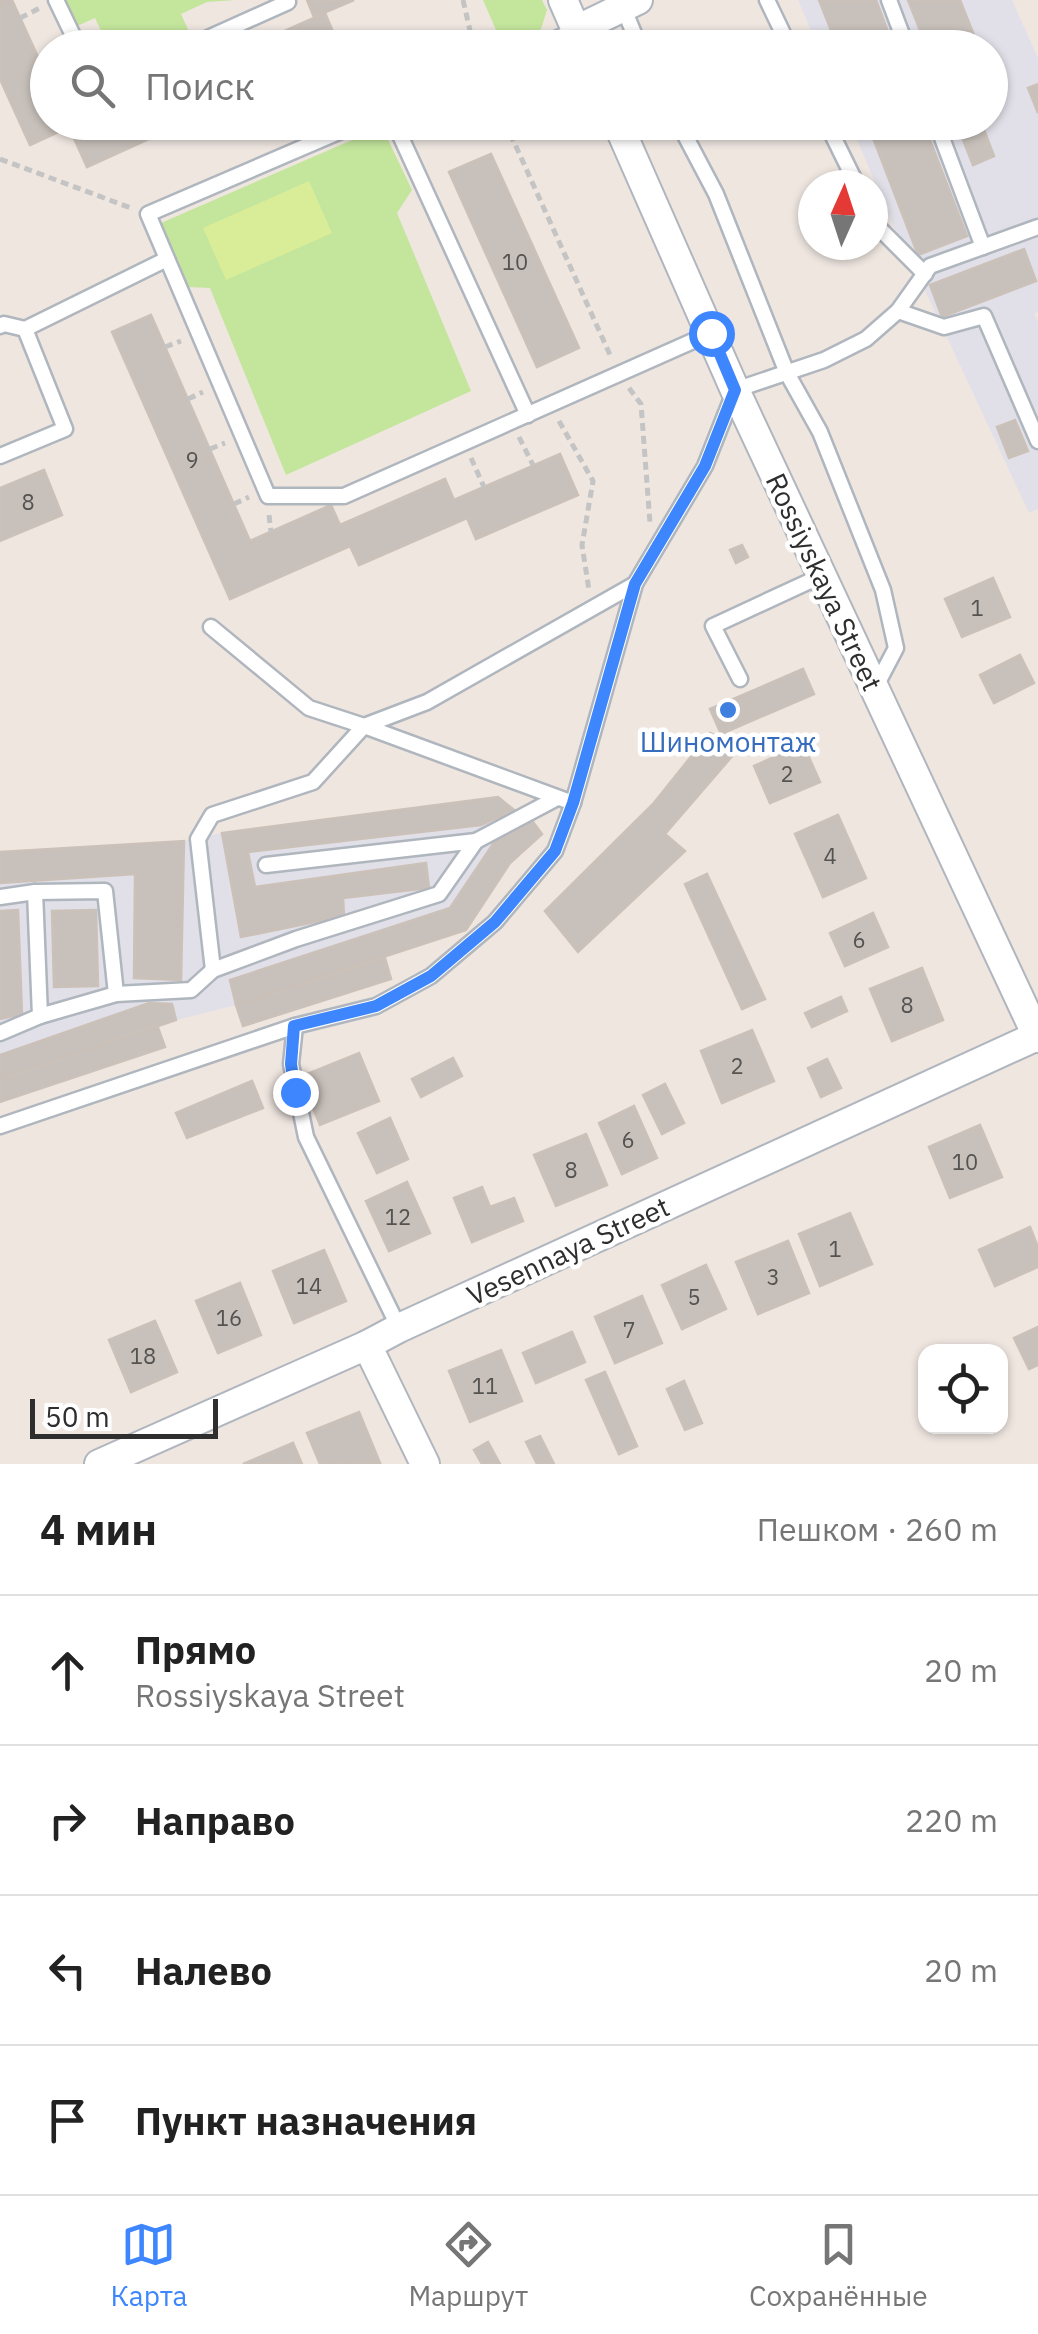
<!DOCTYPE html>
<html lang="ru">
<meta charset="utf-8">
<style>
body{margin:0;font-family:"IBM Plex Sans",sans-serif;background:#f6f6f6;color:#222}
.controls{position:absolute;right:30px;bottom:30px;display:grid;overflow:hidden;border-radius:20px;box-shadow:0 2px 8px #0004}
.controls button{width:90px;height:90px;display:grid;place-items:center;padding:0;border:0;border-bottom:2px solid #e0e0e0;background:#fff;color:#222;font:50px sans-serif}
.compass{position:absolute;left:798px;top:170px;width:90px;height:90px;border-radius:50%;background:#fff;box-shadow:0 2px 8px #0004;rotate:3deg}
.scale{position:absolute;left:30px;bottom:25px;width:188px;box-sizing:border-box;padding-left:10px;border:5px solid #2e2e2e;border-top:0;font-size:28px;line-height:35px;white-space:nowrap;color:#2e2e2e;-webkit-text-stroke:8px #fff;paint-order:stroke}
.stop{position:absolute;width:30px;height:30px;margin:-22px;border:8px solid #3e86fe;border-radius:50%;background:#fff}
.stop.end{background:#3e86fe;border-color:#fff;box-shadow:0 2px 10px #0008}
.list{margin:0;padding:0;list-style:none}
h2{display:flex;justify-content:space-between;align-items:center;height:130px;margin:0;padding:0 40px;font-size:42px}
h2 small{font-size:32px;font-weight:400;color:#767676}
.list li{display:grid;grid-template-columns:65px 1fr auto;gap:30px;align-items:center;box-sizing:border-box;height:150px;padding:0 40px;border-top:2px solid #e0e0e0}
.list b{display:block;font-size:38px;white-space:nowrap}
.list p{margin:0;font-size:32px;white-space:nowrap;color:#767676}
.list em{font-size:32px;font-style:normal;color:#767676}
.icon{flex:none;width:55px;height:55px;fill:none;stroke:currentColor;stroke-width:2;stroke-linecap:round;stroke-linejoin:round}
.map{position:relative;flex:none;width:1038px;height:1464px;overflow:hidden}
.search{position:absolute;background:#fff;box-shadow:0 2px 8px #0004;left:30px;right:30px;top:30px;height:110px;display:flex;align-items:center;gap:25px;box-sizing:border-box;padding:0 35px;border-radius:55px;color:#767676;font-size:38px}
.sheet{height:730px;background:#fff}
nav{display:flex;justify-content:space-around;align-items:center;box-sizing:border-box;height:140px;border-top:2px solid #e0e0e0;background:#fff;font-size:28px;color:#767676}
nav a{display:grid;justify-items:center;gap:5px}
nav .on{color:#3e86fe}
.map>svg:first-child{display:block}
.industrial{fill:#e1e0e8}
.green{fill:#c3e69c}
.pitch{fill:#d9ed98}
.building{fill:#c8c1bb;stroke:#cbc1b9;stroke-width:2.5}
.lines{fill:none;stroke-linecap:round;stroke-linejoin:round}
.service-casing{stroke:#b0b6be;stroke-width:19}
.minor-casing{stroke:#b0b6be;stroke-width:32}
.path{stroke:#c4c4c4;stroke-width:5;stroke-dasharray:8 5;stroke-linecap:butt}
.service{stroke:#fff;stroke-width:14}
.minor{stroke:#fff;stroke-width:28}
.route{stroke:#3e86fe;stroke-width:12}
.shop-dot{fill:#3f7fe0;stroke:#fff;stroke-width:4}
.labels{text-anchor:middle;stroke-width:9;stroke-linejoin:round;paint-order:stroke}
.number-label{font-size:22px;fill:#545351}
.street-label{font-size:28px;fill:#2e2e2e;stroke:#fff}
.shop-label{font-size:28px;fill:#366cbe;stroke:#fff}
</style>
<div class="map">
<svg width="1038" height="1464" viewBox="0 0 1038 1464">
<rect width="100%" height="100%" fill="#efe6e0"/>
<g class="industrial">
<polygon points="798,0 1012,0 1038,58 1038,312 1034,314 1038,322 1038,509 1029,513 923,286 914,275 850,123 990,122 990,48 818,47"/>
<polygon points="498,797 533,822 542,834 510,863 466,930 236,1005 157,1025 0,1080 0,852 184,841 222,833"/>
</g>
<g class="green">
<polygon points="61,0 235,0 207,2 181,14 191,36 169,47 109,48 95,18 77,26"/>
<polygon points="483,0 542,0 547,10 541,29 510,47 477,47 475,39 496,30"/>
<polygon points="382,127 412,190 397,213 471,391 286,475 210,288 187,287 161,223"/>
</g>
<polygon class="pitch" points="309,181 332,233 226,280 203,228"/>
<g class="building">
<polygon points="0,0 12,0 48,79 48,122 67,122 69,127 30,145 0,79"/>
<polygon points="307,0 354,0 314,17"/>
<polygon points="819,0 876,0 894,48 838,48"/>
<polygon points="908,0 960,0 979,48 927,48"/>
<polygon points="325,13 340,48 248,48 278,34"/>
<polygon points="990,77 999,98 990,102"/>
<polygon points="1038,84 1038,113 1028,88"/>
<polygon points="79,122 186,122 87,167 69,127"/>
<polygon points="867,122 923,122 967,236 918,255"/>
<polygon points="956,122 981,122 994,156 973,165"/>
<polygon points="491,154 579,348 537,367 449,172"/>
<polygon points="1024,249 1036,281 942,317 930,285"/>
<polygon points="151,315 250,541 331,505 340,525 445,479 454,500 560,454 578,495 476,539 467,518 359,565 350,546 230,599 112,332"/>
<polygon points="1015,420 1028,451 1009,458 997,427"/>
<polygon points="44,470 62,515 0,541 0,488"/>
<polygon points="742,545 748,557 736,563 730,550"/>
<polygon points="993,578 1010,617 962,637 945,599"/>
<polygon points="1020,655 1034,683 994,703 980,675"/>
<polygon points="803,669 814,694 721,734 710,709"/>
<polygon points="710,733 740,747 665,834 685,851 578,952 545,911 653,804"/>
<polygon points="803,744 820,782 770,803 754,766"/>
<polygon points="498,797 514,810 481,825 248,852 255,887 426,863 429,888 343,898 344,916 241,937 222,833"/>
<polygon points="838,815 866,878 823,897 795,834"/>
<polygon points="533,822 542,834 510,863 466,930 236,1005 230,980 450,908 495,841"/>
<polygon points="184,841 181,980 134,978 135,874 0,883 0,852"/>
<polygon points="707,874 765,999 742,1009 685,884"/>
<polygon points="18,910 22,1014 0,1019 0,911"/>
<polygon points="96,910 98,986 54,987 52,911"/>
<polygon points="873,913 888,947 845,966 830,933"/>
<polygon points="385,958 391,979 243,1026 236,1005"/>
<polygon points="922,968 943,1020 892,1041 870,989"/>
<polygon points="841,997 847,1011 812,1027 805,1013"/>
<polygon points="149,1003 172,1004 176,1020 0,1080 0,1055"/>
<polygon points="157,1025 165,1047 0,1102 0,1080"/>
<polygon points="752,1030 774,1081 722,1103 701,1051"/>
<polygon points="359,1053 379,1101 320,1125 300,1077"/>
<polygon points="453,1058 462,1076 421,1097 412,1079"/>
<polygon points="827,1059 841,1088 821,1097 808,1068"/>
<polygon points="252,1081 263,1108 187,1138 176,1113"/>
<polygon points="665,1084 684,1123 662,1134 643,1095"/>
<polygon points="634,1106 657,1158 622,1174 599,1123"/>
<polygon points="390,1118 408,1159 377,1173 358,1133"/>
<polygon points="980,1125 1002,1177 950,1198 929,1147"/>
<polygon points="586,1134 607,1185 556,1206 534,1155"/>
<polygon points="407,1182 430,1233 389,1251 366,1201"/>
<polygon points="482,1187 490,1207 514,1198 523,1221 472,1242 454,1198"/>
<polygon points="850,1213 872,1264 820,1286 799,1234"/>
<polygon points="1030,1227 1038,1247 1038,1267 995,1286 979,1250"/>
<polygon points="788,1241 809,1293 758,1314 736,1262"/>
<polygon points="324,1250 346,1301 294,1323 273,1271"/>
<polygon points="706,1265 726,1309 682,1329 662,1285"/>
<polygon points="240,1283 261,1335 218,1353 196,1301"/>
<polygon points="642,1296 662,1343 615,1363 595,1317"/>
<polygon points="155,1321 177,1372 131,1392 109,1340"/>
<polygon points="1038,1327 1038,1365 1029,1369 1014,1338"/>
<polygon points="572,1332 585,1362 536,1383 523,1353"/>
<polygon points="501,1350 522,1401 470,1422 449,1371"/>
<polygon points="605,1372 637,1446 619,1454 586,1380"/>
<polygon points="684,1381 702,1423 685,1430 667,1389"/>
<polygon points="359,1412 380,1463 320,1464 307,1433"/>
<polygon points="540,1436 554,1464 537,1464 526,1442"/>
<polygon points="488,1442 500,1464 482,1464 474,1450"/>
<polygon points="293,1443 302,1464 243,1464"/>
</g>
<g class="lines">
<defs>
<g id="service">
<polyline points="56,0 79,48"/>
<polyline points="767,0 790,48"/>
<polyline points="889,0 907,48"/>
<polyline points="623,7 640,48"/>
<polyline points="186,48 288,2 287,0"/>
<polyline points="535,48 576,30"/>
<polyline points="362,122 148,214 268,496 344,496 711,333"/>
<polyline points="394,122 528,415"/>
<polyline points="678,122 716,194 787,373 820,432 883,590 896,648 875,688"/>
<polyline points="826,122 857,185"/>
<polyline points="936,122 983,247"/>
<polyline points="873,219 876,225 925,274"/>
<polyline points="898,311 944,327 984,316 1038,441"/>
<polyline points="0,326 4,324 25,329 167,259"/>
<polyline points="0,456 65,429 25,329"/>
<polyline points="211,627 309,708 364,726 427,702 635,584"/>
<polyline points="740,679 713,626 821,576"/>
<polyline points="476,841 557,798"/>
<polyline points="35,892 40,1016"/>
<polyline points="0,897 35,892 105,891 116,994"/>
<polyline points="213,970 198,839 212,815 313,782 364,726 573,803"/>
<polyline points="0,1033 40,1016 116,994 191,990 213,970 296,939 439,894 476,841 266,865"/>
<polyline points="0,1126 295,1026"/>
<polyline points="399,1328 306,1137 291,1064 295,1026 376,1006 431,976 495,922 555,851 573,803 635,584 705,466 735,390 824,360 866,339 898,311 930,266 1038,227"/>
</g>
<g id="minor">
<polyline points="563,0 584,48"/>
<polyline points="576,30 638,0"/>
<polyline points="617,122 735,390 1038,1038"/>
<polyline points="367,1345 425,1464"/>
<polyline points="99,1464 367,1345 399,1328 1037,1036"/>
</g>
</defs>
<use href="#service" class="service-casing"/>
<use href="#minor" class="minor-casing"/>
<g class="path">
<polyline points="463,0 474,48"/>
<polyline points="20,18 40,8"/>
<polyline points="505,122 611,357"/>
<polyline points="0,159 131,208"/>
<polyline points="165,347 181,341"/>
<polyline points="629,388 641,404 650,523"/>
<polyline points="188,399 203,392"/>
<polyline points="559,421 593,481 582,545 589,590"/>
<polyline points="519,437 533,465"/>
<polyline points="210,449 225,443"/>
<polyline points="471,458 484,487"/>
<polyline points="234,504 249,497"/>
<polyline points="269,515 271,532"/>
</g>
<use href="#service" class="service"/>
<use href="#minor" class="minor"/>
</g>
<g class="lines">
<polyline class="route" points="295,1092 291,1064 294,1026 376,1006 431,976 495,922 555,851 573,803 635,584 705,466 735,390 711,333"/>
</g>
<circle class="shop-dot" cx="728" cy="710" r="10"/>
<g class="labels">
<g class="number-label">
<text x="515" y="270">10</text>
<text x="192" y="468">9</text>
<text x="28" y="510">8</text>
<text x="977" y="616">1</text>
<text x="787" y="782">2</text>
<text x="830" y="864">4</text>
<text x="859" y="948">6</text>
<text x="907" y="1013">8</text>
<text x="737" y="1074">2</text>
<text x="628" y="1148">6</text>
<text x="965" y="1170">10</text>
<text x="571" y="1178">8</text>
<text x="398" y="1225">12</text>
<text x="835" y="1257">1</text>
<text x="773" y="1285">3</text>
<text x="309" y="1294">14</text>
<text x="694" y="1305">5</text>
<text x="229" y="1326">16</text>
<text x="629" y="1338">7</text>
<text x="143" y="1364">18</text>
<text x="485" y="1394">11</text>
</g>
<g class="street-label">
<text transform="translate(824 582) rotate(65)" y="10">Rossiyskaya Street</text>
<text transform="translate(568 1251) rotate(-25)" y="10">Vesennaya Street</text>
</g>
<g class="shop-label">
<text x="728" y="752">Шиномонтаж</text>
</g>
</g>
</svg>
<div class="controls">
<button><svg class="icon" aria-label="locate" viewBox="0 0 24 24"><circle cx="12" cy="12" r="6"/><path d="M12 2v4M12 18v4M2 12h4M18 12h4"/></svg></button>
</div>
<svg class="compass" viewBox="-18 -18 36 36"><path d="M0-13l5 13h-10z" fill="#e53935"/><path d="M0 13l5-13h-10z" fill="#767676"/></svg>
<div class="scale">50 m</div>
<div class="stop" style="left:711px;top:333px"></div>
<div class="stop end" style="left:295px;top:1092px"></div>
<div class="search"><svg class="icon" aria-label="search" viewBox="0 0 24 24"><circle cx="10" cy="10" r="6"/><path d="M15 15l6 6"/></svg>Поиск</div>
</div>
<section class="sheet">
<h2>4 мин<small>Пешком · 260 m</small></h2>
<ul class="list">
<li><svg class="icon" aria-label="ahead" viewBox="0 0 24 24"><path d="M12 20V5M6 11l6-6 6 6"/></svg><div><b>Прямо</b><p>Rossiyskaya Street</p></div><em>20 m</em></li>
<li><svg class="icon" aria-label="right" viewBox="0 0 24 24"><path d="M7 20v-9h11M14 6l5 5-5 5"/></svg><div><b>Направо</b></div><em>220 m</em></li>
<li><svg class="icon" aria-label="left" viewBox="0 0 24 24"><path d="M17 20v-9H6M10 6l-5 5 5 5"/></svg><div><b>Налево</b></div><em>20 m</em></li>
<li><svg class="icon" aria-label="arrive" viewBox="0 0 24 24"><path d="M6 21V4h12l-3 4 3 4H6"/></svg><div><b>Пункт назначения</b></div></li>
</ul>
</section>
<nav>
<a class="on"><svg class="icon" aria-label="map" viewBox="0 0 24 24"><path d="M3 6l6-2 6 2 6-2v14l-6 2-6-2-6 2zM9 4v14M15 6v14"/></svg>Карта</a>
<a><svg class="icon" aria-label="directions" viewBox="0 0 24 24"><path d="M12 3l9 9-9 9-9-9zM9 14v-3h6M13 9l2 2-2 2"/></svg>Маршрут</a>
<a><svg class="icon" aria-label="saved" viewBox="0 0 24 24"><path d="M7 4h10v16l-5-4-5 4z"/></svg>Сохранённые</a>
</nav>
